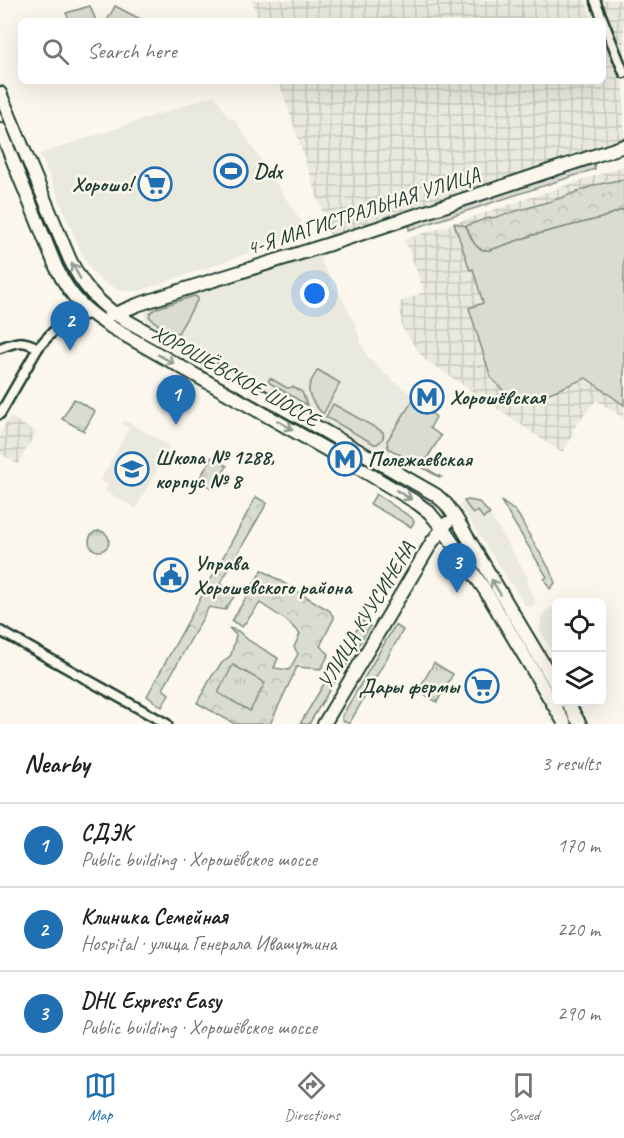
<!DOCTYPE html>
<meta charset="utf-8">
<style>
body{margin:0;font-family:Caveat,sans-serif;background:#f6f6f6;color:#202124}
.controls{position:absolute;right:18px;bottom:18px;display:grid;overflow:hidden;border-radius:9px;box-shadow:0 6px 24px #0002}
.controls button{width:54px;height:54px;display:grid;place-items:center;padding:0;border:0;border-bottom:2px solid #e0e0e0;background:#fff;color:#202124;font:30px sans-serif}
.you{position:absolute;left:315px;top:294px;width:21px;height:21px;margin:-15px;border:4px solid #fff;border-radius:50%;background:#1a73e8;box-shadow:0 0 0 9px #1a73e833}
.badge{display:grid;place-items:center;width:39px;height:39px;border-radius:50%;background:#1f6fb2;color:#fff;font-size:20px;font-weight:700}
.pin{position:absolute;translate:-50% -50px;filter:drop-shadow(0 2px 3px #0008)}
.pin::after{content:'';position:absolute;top:32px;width:21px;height:18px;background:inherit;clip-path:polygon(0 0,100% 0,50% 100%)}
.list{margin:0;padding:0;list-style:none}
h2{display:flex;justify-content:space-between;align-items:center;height:78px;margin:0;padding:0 24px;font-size:26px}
h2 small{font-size:20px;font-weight:400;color:#757577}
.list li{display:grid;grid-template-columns:39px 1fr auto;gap:18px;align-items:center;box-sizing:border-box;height:84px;padding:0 24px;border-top:2px solid #e0e0e0}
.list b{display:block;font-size:22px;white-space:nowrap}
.list p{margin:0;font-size:20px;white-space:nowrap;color:#757577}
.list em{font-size:20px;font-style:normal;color:#757577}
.icon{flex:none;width:33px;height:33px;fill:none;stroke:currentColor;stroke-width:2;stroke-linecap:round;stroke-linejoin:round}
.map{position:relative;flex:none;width:624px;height:724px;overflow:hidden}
.search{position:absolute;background:#fff;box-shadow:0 6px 24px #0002;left:18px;right:18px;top:18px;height:66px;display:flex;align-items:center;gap:15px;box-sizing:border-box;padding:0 21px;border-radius:9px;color:#757577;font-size:22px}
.sheet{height:330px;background:#fff}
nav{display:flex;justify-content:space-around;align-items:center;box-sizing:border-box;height:84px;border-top:2px solid #e0e0e0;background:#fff;font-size:16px;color:#757577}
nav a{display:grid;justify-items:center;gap:3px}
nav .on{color:#1f6fb2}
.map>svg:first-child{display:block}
.built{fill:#eae9de}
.industrial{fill:url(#industrial-grid)}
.grass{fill:#dbdcd1;stroke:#7d8c82;stroke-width:1.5}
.forest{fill:url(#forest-crowns);stroke:#7d8c82;stroke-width:1.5}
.park{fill:url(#park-tufts);stroke:#7d8c82;stroke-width:1.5}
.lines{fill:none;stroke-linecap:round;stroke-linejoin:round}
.street-casing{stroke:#1f3d34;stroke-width:13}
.secondary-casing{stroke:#1f3d34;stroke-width:16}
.street{stroke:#fbf7ec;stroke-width:8}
.secondary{stroke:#fbf7ec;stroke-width:12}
.oneway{stroke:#8d9a90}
.labels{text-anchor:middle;stroke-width:5;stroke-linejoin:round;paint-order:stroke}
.poi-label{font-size:21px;font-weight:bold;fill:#1f3d34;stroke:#fbf7ec;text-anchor:start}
.street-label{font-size:21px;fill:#1f3d34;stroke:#fbf7ec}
</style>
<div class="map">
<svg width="624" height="724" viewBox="0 0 624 724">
<defs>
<pattern id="industrial-grid" width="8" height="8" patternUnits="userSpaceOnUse" patternTransform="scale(1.5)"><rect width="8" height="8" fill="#eae9de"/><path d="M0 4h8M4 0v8" fill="none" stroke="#c8c9bf"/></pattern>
<pattern id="forest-crowns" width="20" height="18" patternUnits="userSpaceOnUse" patternTransform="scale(1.5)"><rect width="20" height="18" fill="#dbdcd1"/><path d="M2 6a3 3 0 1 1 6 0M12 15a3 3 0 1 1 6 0" fill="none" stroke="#bcbeb4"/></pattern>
<pattern id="park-tufts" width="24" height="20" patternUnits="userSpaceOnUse" patternTransform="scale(1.5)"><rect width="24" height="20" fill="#dbdcd1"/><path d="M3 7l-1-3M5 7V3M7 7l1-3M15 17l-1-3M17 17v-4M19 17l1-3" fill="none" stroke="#bcbeb4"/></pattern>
</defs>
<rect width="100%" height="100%" fill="#fbf7ec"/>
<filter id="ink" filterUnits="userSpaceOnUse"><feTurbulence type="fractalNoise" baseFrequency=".0167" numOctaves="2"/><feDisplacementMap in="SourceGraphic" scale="12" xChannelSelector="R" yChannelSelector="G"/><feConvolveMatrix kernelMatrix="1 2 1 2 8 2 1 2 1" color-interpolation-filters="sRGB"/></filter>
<g filter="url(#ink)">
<g class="built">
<polygon points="215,95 230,120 234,119 300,220 306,233 139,291 121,291 102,281 92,271 82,254 40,154"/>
<polygon points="319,253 321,261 336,290 342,298 354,322 362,345 368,357 384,373 417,399 394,437 390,457 309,415 151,326 145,320 145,313 150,306"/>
<polygon points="124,420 170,446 136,508 105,491 108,485 100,481 129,428 122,424"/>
<polygon points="467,500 477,501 488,511 528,578 527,585 535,600 534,605 532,607 526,606 523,602 460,506 461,503"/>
<polygon points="552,607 556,607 556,659 541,633 540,628 541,617 546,611"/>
</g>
<g class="industrial">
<polygon points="252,0 585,0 593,21 259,21"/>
<polygon points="600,0 624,0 624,58"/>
<polygon points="603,34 624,87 624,140 331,239 279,81 603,81"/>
<polygon points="624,166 624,418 596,400 573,429 573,435 562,453 423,358 402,328 400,302 424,292 409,250 404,240"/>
<polygon points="10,417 36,432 18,464 0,454 0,433"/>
</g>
<g class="grass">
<polygon points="115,6 144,21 107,21"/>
<polygon points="594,164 595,169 409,230 409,226 413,223"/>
<path d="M624 209V405L586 378 532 400 510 397 491 378 469 308 483 303 473 269 470 270 454 223 466 226C472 238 474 252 490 250L533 235 601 218Z"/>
<path d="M194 296 197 297 198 299 178 333C169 332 155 324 149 316L151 312 157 308Z"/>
<path d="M318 370 340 383 323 414C317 408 308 397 309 388 309 382 315 375 318 370Z"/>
<polygon points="270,378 287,388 293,387 302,392 307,405 268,382"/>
<polygon points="413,400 436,417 430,428 441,436 422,466 441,477 439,477 388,448 387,441"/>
<path d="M333 404 383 432C385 437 381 442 377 444H374L326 417Z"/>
<polygon points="376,494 412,518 414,522 411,527 370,504"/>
<polygon points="468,500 479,502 490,514 483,518 478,511 473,514 464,501"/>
<polygon points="501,501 515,511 519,516 528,533 549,568 555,583 550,589 544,579 547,577"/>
<polygon points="362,621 370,626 345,667 342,671 337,671 333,669"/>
<polygon points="395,625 403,630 349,724 342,720 342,716"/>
<polygon points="328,677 335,681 309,724 300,724"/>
</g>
<g class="forest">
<path d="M624 179V209L601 218 533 235 490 250C474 252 472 238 466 226L485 219 496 217 558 199 595 185Z"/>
<polygon points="256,497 267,503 220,584 235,595 225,610 209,607 163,689 169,694 162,707 147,696"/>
<polygon points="262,570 330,611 334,618 320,646 329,654 321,669 297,667 270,724 235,724 197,703 212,676 222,663 231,655 236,635 229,628 238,631 248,640 278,658 274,668 289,670 298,654 294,647 300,634 287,621 260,603 242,627 232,621"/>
</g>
<g class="park">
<polygon points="90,6 96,21 72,21 71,18 69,19 66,13"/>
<polygon points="74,399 95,411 84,431 62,419"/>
<polygon points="212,457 227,466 214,489 198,481"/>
<circle cx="99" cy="541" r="10"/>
<polygon points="434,663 453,674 437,702 418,691"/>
<polygon points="233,665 265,683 250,711 218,693"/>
</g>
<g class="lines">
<defs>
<g id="street">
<polyline points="595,0 624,73"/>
<path d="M0 348C16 342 22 339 38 348"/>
<path d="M0 414 38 348C54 329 65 317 91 314"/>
<polyline points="0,631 167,724"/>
</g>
<g id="secondary">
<path d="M0 93 70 260C82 284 94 298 115 314L317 427 436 495 446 504 456 518 556 685"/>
<path d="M0 129 56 267C71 298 86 312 116 330L359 468 417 503 429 512 443 529 485 590 565 724"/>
<polyline points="110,314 115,314 137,305 179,291 336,242 624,146"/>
<polyline points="567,702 580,724"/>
<polyline points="324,724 432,542 447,523"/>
</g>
</defs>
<use href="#street" class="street-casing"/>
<use href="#secondary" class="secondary-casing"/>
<use href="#street" class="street"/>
<use href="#secondary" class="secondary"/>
</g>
<defs><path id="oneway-shaft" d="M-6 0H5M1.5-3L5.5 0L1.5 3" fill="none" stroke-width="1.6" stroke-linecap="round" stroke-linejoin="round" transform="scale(1.5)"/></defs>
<g class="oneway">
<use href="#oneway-shaft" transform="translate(76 271) rotate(-119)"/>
<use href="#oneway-shaft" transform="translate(166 359) rotate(29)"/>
<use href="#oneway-shaft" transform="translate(285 425) rotate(30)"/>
<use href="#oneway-shaft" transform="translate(404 495) rotate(31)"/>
<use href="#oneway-shaft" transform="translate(496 587) rotate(-121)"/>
</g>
</g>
<defs>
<symbol id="stadium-ring" viewBox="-11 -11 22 22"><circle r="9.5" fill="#fbf7ec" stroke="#1f6fb2" stroke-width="1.5"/><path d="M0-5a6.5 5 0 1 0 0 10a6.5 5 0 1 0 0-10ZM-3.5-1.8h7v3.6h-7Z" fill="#1f6fb2"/></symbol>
<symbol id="supermarket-ring" viewBox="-11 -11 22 22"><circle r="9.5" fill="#fbf7ec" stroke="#1f6fb2" stroke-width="1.5"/><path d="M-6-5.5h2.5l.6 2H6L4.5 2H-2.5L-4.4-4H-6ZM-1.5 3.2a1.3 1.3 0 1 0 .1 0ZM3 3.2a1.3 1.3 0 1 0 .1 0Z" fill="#1f6fb2"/></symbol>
<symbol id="metro-ring" viewBox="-11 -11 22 22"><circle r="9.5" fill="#fbf7ec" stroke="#1f6fb2" stroke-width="1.5"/><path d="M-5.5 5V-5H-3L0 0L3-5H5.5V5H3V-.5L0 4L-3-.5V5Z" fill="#1f6fb2"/></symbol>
<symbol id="school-ring" viewBox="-11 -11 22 22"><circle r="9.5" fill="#fbf7ec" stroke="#1f6fb2" stroke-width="1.5"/><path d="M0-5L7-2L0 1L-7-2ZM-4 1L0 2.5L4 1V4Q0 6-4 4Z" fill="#1f6fb2"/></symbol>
<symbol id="civic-ring" viewBox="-11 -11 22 22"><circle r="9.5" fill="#fbf7ec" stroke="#1f6fb2" stroke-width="1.5"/><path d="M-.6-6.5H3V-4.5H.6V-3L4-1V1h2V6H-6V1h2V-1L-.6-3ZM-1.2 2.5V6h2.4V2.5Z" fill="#1f6fb2"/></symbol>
</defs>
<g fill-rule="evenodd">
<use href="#stadium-ring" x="212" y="152" width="38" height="38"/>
<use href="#supermarket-ring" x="136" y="165" width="38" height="38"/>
<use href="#metro-ring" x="408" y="378" width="38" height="38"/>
<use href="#metro-ring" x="326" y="440" width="38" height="38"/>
<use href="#school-ring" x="113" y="450" width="38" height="38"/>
<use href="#civic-ring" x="152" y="556" width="38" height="38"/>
<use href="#supermarket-ring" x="463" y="667" width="38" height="38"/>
</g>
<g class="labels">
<g class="poi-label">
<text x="254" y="178">Ddx</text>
<text x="132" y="191" text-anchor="end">Хорошо!</text>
<text x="450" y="404">Хорошёвская</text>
<text x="155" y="464">Школа № 1288,<tspan x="155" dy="24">корпус № 8</tspan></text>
<text x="368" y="466">Полежаевская</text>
<text x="194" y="570">Управа<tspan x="194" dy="24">Хорошевского района</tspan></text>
<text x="459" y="693" text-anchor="end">Дары фермы</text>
</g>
<g class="street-label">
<text transform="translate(363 211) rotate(-18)" y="7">4-Я МАГИСТРАЛЬНАЯ УЛИЦА</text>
<text transform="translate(236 376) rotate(29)" y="7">ХОРОШЁВСКОЕ ШОССЕ</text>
<text transform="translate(366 615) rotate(-59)" y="7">УЛИЦА КУУСИНЕНА</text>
</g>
</g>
</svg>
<div class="controls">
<button><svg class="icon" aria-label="locate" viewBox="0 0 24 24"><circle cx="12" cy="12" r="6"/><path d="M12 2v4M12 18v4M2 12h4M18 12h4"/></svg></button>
<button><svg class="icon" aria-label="layers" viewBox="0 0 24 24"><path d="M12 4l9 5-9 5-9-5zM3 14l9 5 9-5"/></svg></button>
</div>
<div class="you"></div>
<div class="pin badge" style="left:176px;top:425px">1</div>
<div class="pin badge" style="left:70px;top:351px">2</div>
<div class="pin badge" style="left:457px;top:593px">3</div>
<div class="search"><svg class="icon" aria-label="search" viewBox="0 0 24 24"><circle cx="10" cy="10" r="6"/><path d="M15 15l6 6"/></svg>Search here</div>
</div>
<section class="sheet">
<h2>Nearby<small>3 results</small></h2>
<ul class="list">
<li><span class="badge">1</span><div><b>СДЭК</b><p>Public building · Хорошёвское шоссе</p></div><em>170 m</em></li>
<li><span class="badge">2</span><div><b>Клиника Семейная</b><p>Hospital · улица Генерала Ивашутина</p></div><em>220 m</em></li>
<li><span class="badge">3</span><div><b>DHL Express Easy</b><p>Public building · Хорошёвское шоссе</p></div><em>290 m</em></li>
</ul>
</section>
<nav>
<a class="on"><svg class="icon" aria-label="map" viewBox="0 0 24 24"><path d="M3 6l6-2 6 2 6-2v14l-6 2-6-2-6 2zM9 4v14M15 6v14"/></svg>Map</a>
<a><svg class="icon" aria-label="directions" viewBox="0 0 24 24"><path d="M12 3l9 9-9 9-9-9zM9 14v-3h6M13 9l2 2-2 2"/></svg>Directions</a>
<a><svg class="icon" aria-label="saved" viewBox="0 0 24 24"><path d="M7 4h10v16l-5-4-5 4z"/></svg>Saved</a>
</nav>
